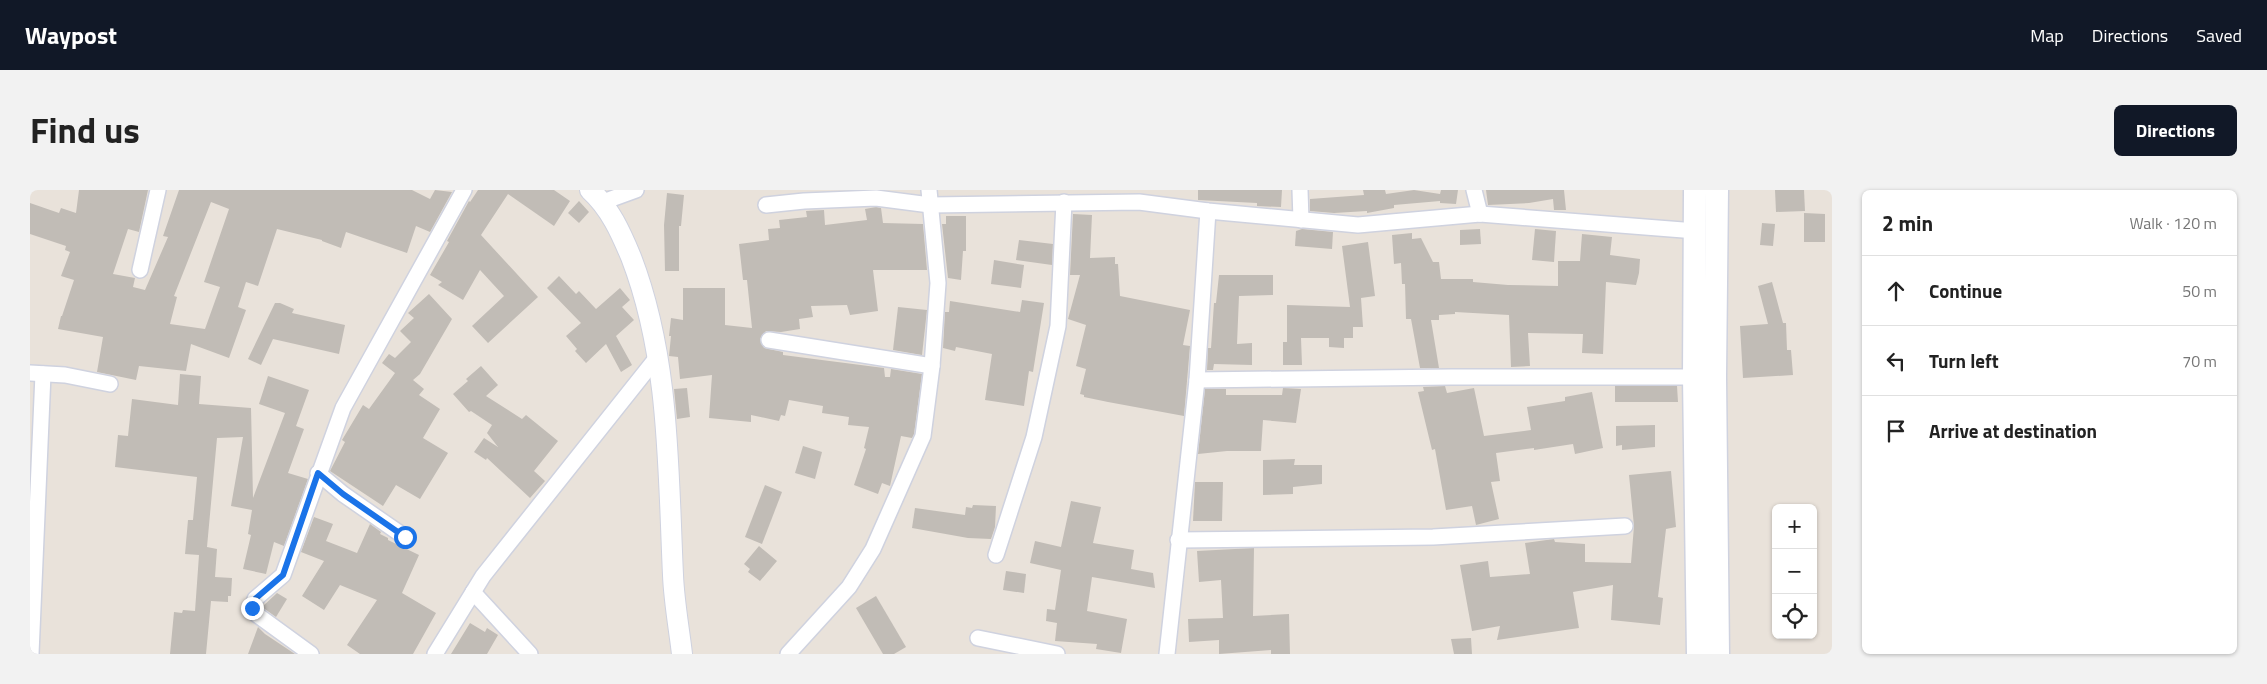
<!DOCTYPE html>
<meta charset="utf-8">
<style>
body{margin:0;font-family:"Titillium Web",sans-serif;background:#f2f2f2;color:#222}
.controls{position:absolute;right:15px;bottom:15px;display:grid;overflow:hidden;border-radius:8px;box-shadow:0 1px 4px #0004}
.controls button{width:45px;height:45px;display:grid;place-items:center;padding:0;border:0;border-bottom:1px solid #e0e0e0;background:#fff;color:#222;font:25px sans-serif}
.stop{position:absolute;width:15px;height:15px;margin:-11px;border:4px solid #1a73e8;border-radius:50%;background:#fff}
.stop.end{background:#1a73e8;border-color:#fff;box-shadow:0 1px 5px #0008}
.list{margin:0;padding:0;list-style:none}
h2{display:flex;justify-content:space-between;align-items:center;height:65px;margin:0;padding:0 20px;font-size:21px}
h2 small{font-size:16px;font-weight:400;color:#767676}
.list li{display:grid;grid-template-columns:32px 1fr auto;gap:15px;align-items:center;box-sizing:border-box;height:70px;padding:0 20px;border-top:1px solid #e0e0e0}
.list b{display:block;font-size:19px;white-space:nowrap}
.list em{font-size:16px;font-style:normal;color:#767676}
.icon{flex:none;width:28px;height:28px;fill:none;stroke:currentColor;stroke-width:2;stroke-linecap:round;stroke-linejoin:round}
.map{position:relative;flex:none;width:1802px;height:464px;overflow:hidden;border-radius:8px}
header{display:flex;align-items:center;gap:30px;box-sizing:border-box;height:70px;padding:0 25px;background:#111827;color:#fff}
header strong{font-size:24px}
nav{display:flex;gap:28px;margin-inline-start:auto;font-size:18px}
.intro{display:flex;align-items:center;justify-content:space-between;box-sizing:border-box;height:120px;padding:0 30px}
h1{margin:0;font-size:35px}
.button{padding:12px 22px;border-radius:8px;background:#111827;color:#fff;font-size:18px;font-weight:700}
main{display:flex;gap:30px;padding:0 30px}
aside{flex:1;background:#fff;border-radius:8px;box-shadow:0 1px 4px #0004}
.map>svg:first-child{display:block}
.building{fill:#c1bcb6;fill-rule:evenodd}
.lines{fill:none;stroke-linecap:round;stroke-linejoin:round}
.minor-casing{stroke:#cfd2df;stroke-width:18}
.tertiary-casing{stroke:#cfd2df;stroke-width:22}
.secondary-casing{stroke:#cfd2df;stroke-width:25}
.minor{stroke:#fff;stroke-width:15}
.tertiary{stroke:#fff;stroke-width:20}
.secondary{stroke:#fff;stroke-width:22}
.route{stroke:#1a73e8;stroke-width:6}
</style>
<header>
<strong>Waypost</strong>
<nav><a>Map</a><a>Directions</a><a>Saved</a></nav>
</header>
<div class="intro"><h1>Find us</h1><a class="button">Directions</a></div>
<main>
<div class="map">
<svg width="1802" height="464" viewBox="0 0 1802 464">
<rect width="100%" height="100%" fill="#e9e2da"/>
<g class="building">
<path d="M49 0H118L109 42 98 39 83 84 105 88 103 97 115 100 138 47 133 46 149 0H382L400 9 405 0 422 2 400 42 386 36 377 63 316 42 311 58 292 51V50L247 39 228 96 216 92 208 117 216 120 199 168 161 154 156 181 109 176 106 190 67 182 73 147 28 139 31 126H32L44 90 31 86 40 62 35 60 36 56 0 44V13L29 23 31 18 46 23ZM181 12 199 19 174 92 190 97 175 139 140 134 147 107 144 106Z"/>
<polygon points="448,0 524,0 540,11 524,36 478,4 451,45 508,107 458,153 442,136 474,106 450,80 433,110 408,95 412,92 400,85 419,52 417,51 439,11 440,12"/>
<polygon points="1168,0 1252,0 1251,17 1227,16 1227,13 1168,10"/>
<polygon points="1333,0 1355,0 1356,4 1384,0 1410,4 1411,0 1428,0 1426,14 1410,13 1410,11 1364,15 1364,18 1337,23 1337,21 1304,23 1280,21 1280,9 1334,5"/>
<polygon points="1456,0 1534,0 1536,20 1524,20 1523,9 1499,13 1458,15"/>
<polygon points="1745,0 1774,0 1775,21 1746,22"/>
<polygon points="637,3 654,5 651,36 649,36 649,81 635,81 634,35"/>
<polygon points="549,11 559,22 549,33 538,23"/>
<polygon points="846,17 851,18 853,33 893,34 897,80 843,80 848,121 820,125 817,115 781,116 783,127 769,129 770,139 751,142 736,141 730,149 734,158 753,162 753,165 854,178 855,187 860,187 861,179 892,184 884,244 882,248 871,246 860,296 852,293 848,304 824,295 836,259 834,258 839,237 818,235 819,227 792,223 793,216 759,210 755,226 751,225 749,231 721,225 721,232 679,228 682,185 650,189 648,167 639,166 641,146 639,146 641,128 653,130 653,98 695,98 695,135 722,138 717,90 713,90 709,54 739,50 738,39 750,38 749,30 777,27 776,21 794,20 795,35 837,30 835,19"/>
<polygon points="1774,23 1795,24 1795,52 1774,52"/>
<polygon points="1043,24 1062,25 1060,68 1085,67 1085,74 1088,74 1090,106 1160,120 1153,155 1160,156 1154,226 1078,212 1054,207 1054,205 1050,204 1056,179 1046,176 1056,135 1038,129 1050,85 1040,85"/>
<polygon points="916,26 936,26 936,61 933,61 931,90 918,88 912,34 916,34"/>
<polygon points="1732,33 1745,34 1743,56 1730,55"/>
<polygon points="1272,39 1303,42 1302,59 1265,56 1266,41"/>
<polygon points="1450,39 1451,54 1430,55 1430,40"/>
<polygon points="1505,39 1526,41 1524,72 1502,70"/>
<polygon points="1382,43 1382,49 1391,48 1403,72 1409,72 1411,89 1443,89 1443,92 1478,95 1528,96 1528,71 1550,71 1552,44 1582,47 1580,65 1610,69 1609,83 1606,95 1576,92 1573,164 1552,163 1553,144 1498,143 1500,176 1481,177 1479,125 1425,122 1425,124 1409,125 1409,130 1401,130 1409,178 1390,178 1381,129 1376,129 1375,94 1372,94 1371,73 1364,74 1362,45"/>
<polygon points="989,50 1023,54 1022,75 986,70"/>
<polygon points="1338,52 1345,106 1331,108 1333,137 1323,137 1323,148 1314,148 1314,158 1299,157 1299,148 1271,148 1272,175 1253,175 1253,152 1257,152 1257,115 1320,117 1312,56"/>
<polygon points="964,70 994,75 991,98 961,94"/>
<polygon points="1189,85 1243,85 1243,105 1209,106 1207,154 1222,153 1222,175 1184,174 1183,180 1177,180 1178,158 1181,158 1184,113 1186,113"/>
<polygon points="529,86 546,104 549,101 566,119 590,98 600,110 592,117 604,130 586,146 602,175 591,182 576,154 556,173 545,161 547,159 536,146 551,133 517,98"/>
<polygon points="1742,92 1753,133 1756,133 1757,160 1761,160 1763,185 1713,188 1710,136 1738,134 1728,96"/>
<polygon points="399,104 422,129 390,184 383,190 394,199 389,205 410,219 393,248 418,263 390,309 366,295 353,316 300,281 315,252 312,250 333,215 339,219 365,183 352,173 359,164 365,168 381,152 370,141 384,128 378,123"/>
<polygon points="992,110 1014,113 1003,182 999,181 994,216 955,210 962,164 926,157 925,161 913,158 915,122 919,122 920,111 990,122"/>
<polygon points="245,113 250,113 264,119 262,123 315,135 309,164 243,149 231,175 218,169"/>
<polygon points="868,117 897,120 892,165 863,160"/>
<polygon points="451,176 468,195 456,206 492,229 496,225 528,251 504,281 515,291 500,308 457,268 456,270 444,262 454,248 468,257 457,243 462,235 441,221 439,222 423,204 438,191 436,189"/>
<polygon points="150,184 171,186 169,214 221,218 223,308 255,223 229,214 238,186 279,200 266,236 274,239 258,283 278,289 254,356 244,352 236,384 213,379 221,345 218,344 222,320 201,316 213,247 187,248 177,357 187,359 185,387 202,388 201,406 198,406 198,412 181,411 176,464 140,464 144,422 152,423 153,420 165,421 169,365 155,364 158,330 163,330 167,287 85,277 88,245 98,246 102,209 148,215"/>
<polygon points="1415,196 1417,203 1444,198 1454,246 1501,240 1497,217 1535,211 1535,207 1562,202 1573,258 1545,264 1543,254 1504,260 1504,258 1466,263 1470,291 1461,292 1469,329 1446,335 1442,316 1416,320 1405,259 1402,260 1388,202 1394,201 1393,197"/>
<polygon points="1585,196 1647,196 1648,212 1585,212"/>
<polygon points="657,198 660,227 647,229 644,199"/>
<polygon points="1253,198 1271,199 1266,233 1233,230 1231,261 1197,261 1168,264 1175,199 1196,199 1196,205 1252,205"/>
<polygon points="1625,235 1625,257 1592,260 1592,255 1586,256 1586,236"/>
<polygon points="773,256 792,262 785,289 765,283"/>
<polygon points="1265,269 1264,275 1292,275 1292,294 1263,297 1263,304 1233,305 1233,270"/>
<polygon points="1641,281 1646,337 1636,339 1628,407 1633,408 1630,435 1581,430 1583,395 1543,402 1549,438 1467,450 1470,436 1442,441 1430,375 1458,371 1460,387 1500,384 1495,353 1524,349 1525,352 1555,354 1555,372 1601,373 1604,336 1599,285"/>
<polygon points="1165,292 1193,292 1192,331 1163,331"/>
<polygon points="735,295 752,302 732,354 715,347"/>
<polygon points="1041,311 1071,317 1063,353 1104,360 1101,379 1123,383 1125,398 1062,387 1057,421 1097,429 1091,463 1066,459 1067,454 1025,451 1027,433 1016,431 1017,419 1025,420 1031,380 1000,373 1005,351 1031,357"/>
<polygon points="943,315 966,316 965,337 961,349 938,348 882,338 885,318 935,325 936,317 942,318"/>
<polygon points="284,327 303,334 296,351 327,363 340,334 351,342 350,344 358,348 358,350 389,365 372,403 406,423 383,464 330,464 317,455 347,410 310,395 294,420 272,406 294,371 271,362"/>
<polygon points="729,356 747,371 730,391 718,382 720,379 714,374"/>
<polygon points="1224,358 1223,426 1259,424 1260,464 1241,464 1241,460 1189,464 1189,450 1159,452 1158,429 1193,428 1191,390 1169,392 1167,361"/>
<polygon points="976,381 996,384 994,403 973,400"/>
<polygon points="247,403 257,409 246,427 232,417"/>
<polygon points="846,406 876,457 864,464 853,464 826,418"/>
<polygon points="440,433 455,442 457,438 468,445 457,464 421,464"/>
<polygon points="228,437 235,444 265,464 218,464"/>
<polygon points="1441,448 1442,464 1424,464 1421,449"/>
</g>
<g class="lines">
<defs>
<g id="minor">
<polyline points="1270,0 1271,30"/>
<polyline points="1444,0 1450,24"/>
<polyline points="573,12 606,0"/>
<polyline points="736,15 774,11 846,8 900,15 1109,12 1178,21 1328,35 1450,24 1666,41"/>
<polyline points="110,80 128,0"/>
<polyline points="739,150 902,176"/>
<polyline points="0,183 35,185 80,194"/>
<polyline points="1167,190 1421,187 1664,187"/>
<polyline points="288,283 313,304 375,347"/>
<polyline points="1148,350 1403,347 1595,336"/>
<polyline points="966,365 1004,247 1028,136 1034,12"/>
<polyline points="443,402 500,464"/>
<polyline points="948,448 1027,464"/>
<polyline points="1,464 13,184"/>
<polyline points="281,464 226,424 222,418 225,409 253,385 313,218 434,0"/>
<polyline points="405,464 453,386 628,166"/>
<polyline points="758,464 819,397 843,359 893,246 902,176 908,93 899,0"/>
<polyline points="1137,464 1167,190 1178,21"/>
</g>
<path id="tertiary" d="M560 0C580 18 591 43 601 67 640 168 638 279 643 385 644 411 649 438 652 464"/>
<g id="secondary">
<polyline points="1665,0 1664,187 1668,464"/>
<polyline points="1687,0 1685,187 1688,464"/>
</g>
</defs>
<use href="#minor" class="minor-casing"/>
<use href="#tertiary" class="tertiary-casing"/>
<use href="#secondary" class="secondary-casing"/>
<use href="#minor" class="minor"/>
<use href="#tertiary" class="tertiary"/>
<use href="#secondary" class="secondary"/>
</g>
<g class="lines">
<polyline class="route" points="222,418 225,409 253,385 288,283 313,304 375,347"/>
</g>
</svg>
<div class="controls">
<button>+</button>
<button>−</button>
<button><svg class="icon" aria-label="locate" viewBox="0 0 24 24"><circle cx="12" cy="12" r="6"/><path d="M12 2v4M12 18v4M2 12h4M18 12h4"/></svg></button>
</div>
<div class="stop" style="left:375px;top:347px"></div>
<div class="stop end" style="left:222px;top:418px"></div>
</div>
<aside>
<h2>2 min<small>Walk · 120 m</small></h2>
<ul class="list">
<li><svg class="icon" aria-label="ahead" viewBox="0 0 24 24"><path d="M12 20V5M6 11l6-6 6 6"/></svg><div><b>Continue</b></div><em>50 m</em></li>
<li><svg class="icon" aria-label="left" viewBox="0 0 24 24"><path d="M17 20v-9H6M10 6l-5 5 5 5"/></svg><div><b>Turn left</b></div><em>70 m</em></li>
<li><svg class="icon" aria-label="arrive" viewBox="0 0 24 24"><path d="M6 21V4h12l-3 4 3 4H6"/></svg><div><b>Arrive at destination</b></div></li>
</ul>
</aside>
</main>
